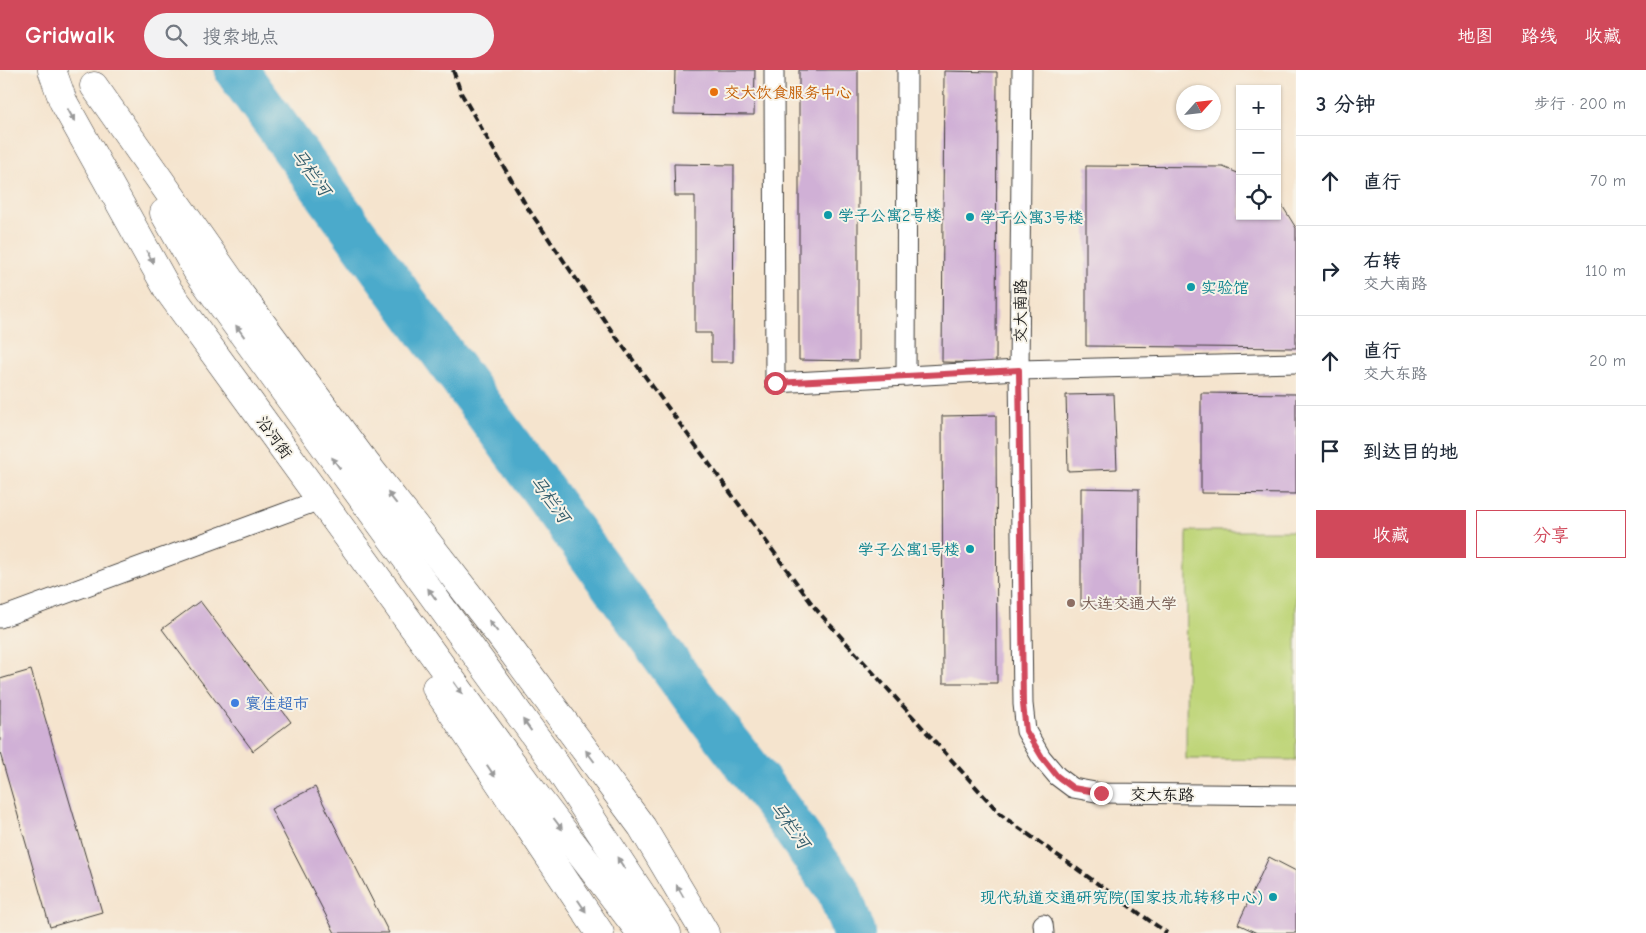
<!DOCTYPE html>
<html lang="zh">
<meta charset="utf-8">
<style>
body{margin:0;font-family:"Comic Neue","LXGW WenKai TC",sans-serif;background:#f2f2f3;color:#1f2937}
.controls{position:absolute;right:15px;top:15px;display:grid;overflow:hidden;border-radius:0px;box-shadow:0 1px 4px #0004}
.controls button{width:45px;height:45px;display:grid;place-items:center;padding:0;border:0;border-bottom:1px solid #e0e1e3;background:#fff;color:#1f2937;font:25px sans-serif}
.compass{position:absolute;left:1176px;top:15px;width:45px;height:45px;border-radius:50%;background:#fff;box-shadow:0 1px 4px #0004;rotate:63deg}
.stop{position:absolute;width:15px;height:15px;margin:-11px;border:4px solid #d1495b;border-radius:50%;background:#fff}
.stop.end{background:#d1495b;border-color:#fff;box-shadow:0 1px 5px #0008}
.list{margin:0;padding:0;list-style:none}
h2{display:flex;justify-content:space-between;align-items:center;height:65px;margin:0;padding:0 20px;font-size:21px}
h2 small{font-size:16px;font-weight:400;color:#747a83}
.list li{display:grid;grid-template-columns:32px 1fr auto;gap:15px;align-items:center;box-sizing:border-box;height:90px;padding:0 20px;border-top:1px solid #e0e1e3}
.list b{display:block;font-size:19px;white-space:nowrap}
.list p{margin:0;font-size:16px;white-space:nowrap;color:#747a83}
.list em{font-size:16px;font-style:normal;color:#747a83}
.actions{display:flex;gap:10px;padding:15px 20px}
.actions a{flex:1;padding:11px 0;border:1px solid #d1495b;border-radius:0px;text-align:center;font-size:18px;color:#d1495b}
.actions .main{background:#d1495b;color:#fff}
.icon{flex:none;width:28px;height:28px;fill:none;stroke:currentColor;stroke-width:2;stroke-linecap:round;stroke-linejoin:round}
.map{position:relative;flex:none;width:1296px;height:863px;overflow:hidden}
header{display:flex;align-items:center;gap:30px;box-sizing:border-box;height:70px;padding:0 25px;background:#d1495b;color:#fff}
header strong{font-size:24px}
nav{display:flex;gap:28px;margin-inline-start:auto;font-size:18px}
.search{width:350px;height:45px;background:#f2f2f3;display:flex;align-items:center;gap:12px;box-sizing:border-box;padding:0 18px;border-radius:28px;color:#747a83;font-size:19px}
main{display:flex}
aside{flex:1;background:#fff}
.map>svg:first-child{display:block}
.green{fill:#bfd579;stroke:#6e784a}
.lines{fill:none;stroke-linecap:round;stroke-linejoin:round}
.river{stroke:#4caacb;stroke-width:44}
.building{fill:#d0b0d6}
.minor-casing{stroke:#3d3a37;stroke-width:21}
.trunk-casing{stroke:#3d3a37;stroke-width:29}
.minor{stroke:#fff;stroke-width:19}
.trunk{stroke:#fff;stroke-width:28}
.rail{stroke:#1c1c1c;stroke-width:4;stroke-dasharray:8 4;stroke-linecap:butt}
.oneway{fill:#999}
.route{stroke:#d1495b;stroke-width:6}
.food-dot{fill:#e8710a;stroke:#f7f3e8;stroke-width:2}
.culture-dot{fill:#0f9aa8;stroke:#f7f3e8;stroke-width:2}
.education-dot{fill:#8d6e63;stroke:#f7f3e8;stroke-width:2}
.shop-dot{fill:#3f7fe0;stroke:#f7f3e8;stroke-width:2}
.labels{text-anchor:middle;stroke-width:4;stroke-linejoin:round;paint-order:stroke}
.food-label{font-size:16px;fill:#c56008;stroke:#f7f3e8;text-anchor:start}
.culture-label{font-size:16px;fill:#0d838f;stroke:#f7f3e8;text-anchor:start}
.street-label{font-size:16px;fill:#1c1c1c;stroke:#f7f3e8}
.education-label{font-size:16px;fill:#785e54;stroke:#f7f3e8;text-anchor:start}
.shop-label{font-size:16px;fill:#366cbe;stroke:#f7f3e8;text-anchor:start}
.water-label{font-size:18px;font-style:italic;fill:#325c6b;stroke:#f7f3e8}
</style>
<header>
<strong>Gridwalk</strong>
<div class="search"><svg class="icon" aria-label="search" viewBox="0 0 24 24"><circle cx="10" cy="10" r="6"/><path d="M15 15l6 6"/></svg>搜索地点</div>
<nav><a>地图</a><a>路线</a><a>收藏</a></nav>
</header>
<main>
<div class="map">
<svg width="1296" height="863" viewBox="0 0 1296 863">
<rect width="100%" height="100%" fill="#f7f3e8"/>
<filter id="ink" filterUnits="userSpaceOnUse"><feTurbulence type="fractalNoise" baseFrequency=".02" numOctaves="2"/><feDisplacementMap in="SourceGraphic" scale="10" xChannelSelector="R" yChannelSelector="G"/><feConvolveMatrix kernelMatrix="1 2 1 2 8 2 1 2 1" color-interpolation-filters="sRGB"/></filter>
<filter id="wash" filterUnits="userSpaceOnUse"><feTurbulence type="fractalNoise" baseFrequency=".0096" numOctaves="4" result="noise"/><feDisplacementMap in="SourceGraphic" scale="20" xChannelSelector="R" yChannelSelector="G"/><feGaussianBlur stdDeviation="1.12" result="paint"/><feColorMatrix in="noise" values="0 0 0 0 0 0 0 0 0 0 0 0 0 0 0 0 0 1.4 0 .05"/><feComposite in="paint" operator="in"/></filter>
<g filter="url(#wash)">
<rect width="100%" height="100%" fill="#f5e4ce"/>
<polygon class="green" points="1187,461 1296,461 1296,690 1186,689"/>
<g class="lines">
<polyline class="river" points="236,0 693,626 773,730 839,822 854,863"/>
</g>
<g id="blocks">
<g class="building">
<polygon points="675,0 755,0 754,45 674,44"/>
<polygon points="799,0 858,0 858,291 799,290"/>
<polygon points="944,1 997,2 996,293 942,292"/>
<polygon points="674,94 734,95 733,292 711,292 711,263 695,263 695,126 675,126"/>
<polygon points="1086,96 1223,97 1240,104 1240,146 1277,146 1277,130 1280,132 1296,158 1296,278 1086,276"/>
<polygon points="1201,323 1296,324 1296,424 1201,423"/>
<polygon points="1114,324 1117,399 1068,401 1066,325"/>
<polygon points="996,345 997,613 943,613 942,346"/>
<polygon points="1081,418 1139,419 1138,536 1081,536"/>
<polygon points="200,531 291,652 253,681 162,559"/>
<polygon points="31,600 102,842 50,857 0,683 0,609"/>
<polygon points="315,717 389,863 335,863 271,739"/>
<polygon points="1269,787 1296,801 1296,863 1257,863 1238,854"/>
</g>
</g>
</g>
<g filter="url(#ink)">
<use href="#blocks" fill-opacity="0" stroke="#3d3a37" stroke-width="1"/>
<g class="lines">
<defs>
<g id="minor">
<polyline points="774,0 775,313 1019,300 1296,293"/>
<polyline points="1022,0 1019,300 1023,634 1026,661 1041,687 1057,706 1073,718 1101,723 1296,725"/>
<polyline points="906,306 907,0"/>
<polyline points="0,548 309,434"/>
<polyline points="1043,854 1044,863"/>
</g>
<g id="trunk">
<polyline points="52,0 63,31 168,220 528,715 641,863"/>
<polyline points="94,16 240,224 360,386 502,568 642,757 705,863"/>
<polyline points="164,143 197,201 556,695 667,863"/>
<polyline points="436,618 600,863"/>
</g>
</defs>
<use href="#minor" class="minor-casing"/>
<use href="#trunk" class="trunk-casing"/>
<use href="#minor" class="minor"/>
<use href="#trunk" class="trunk"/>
<polyline class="rail" points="453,0 461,23 527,137 611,260 815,538 1001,745 1167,863"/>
</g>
<defs><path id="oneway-solid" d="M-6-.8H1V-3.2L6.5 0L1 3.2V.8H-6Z" transform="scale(1.25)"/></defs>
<g class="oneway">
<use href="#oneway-solid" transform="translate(71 45) rotate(61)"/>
<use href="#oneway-solid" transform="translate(150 187) rotate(61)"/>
<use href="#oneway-solid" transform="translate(240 261) rotate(-126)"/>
<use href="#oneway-solid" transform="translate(336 393) rotate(-126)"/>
<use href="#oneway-solid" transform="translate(392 428) rotate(-128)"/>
<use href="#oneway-solid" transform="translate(432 524) rotate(-126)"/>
<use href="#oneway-solid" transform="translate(493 556) rotate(-128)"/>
<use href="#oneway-solid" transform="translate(458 618) rotate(54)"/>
<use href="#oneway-solid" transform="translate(527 655) rotate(-126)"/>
<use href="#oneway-solid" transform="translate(590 686) rotate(-127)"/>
<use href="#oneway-solid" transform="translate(491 701) rotate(56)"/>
<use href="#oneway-solid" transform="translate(558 754) rotate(53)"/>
<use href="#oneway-solid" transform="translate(621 793) rotate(-123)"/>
<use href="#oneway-solid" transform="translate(680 821) rotate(-120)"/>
<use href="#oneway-solid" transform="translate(582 836) rotate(56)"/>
</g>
</g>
<g class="lines" filter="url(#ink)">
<polyline class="route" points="775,313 1019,300 1023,634 1026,661 1042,687 1057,706 1073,718 1101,723"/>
</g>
<circle class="food-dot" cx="714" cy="22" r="5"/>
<g class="culture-dot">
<circle cx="828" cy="145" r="5"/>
<circle cx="970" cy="147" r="5"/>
<circle cx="1191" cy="217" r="5"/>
<circle cx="970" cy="479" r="5"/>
<circle cx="1273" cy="827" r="5"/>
</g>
<circle class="education-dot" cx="1071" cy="533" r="5"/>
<circle class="shop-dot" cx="235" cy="633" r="5"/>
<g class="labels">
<g class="food-label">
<text x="724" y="28">交大饮食服务中心</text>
</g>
<g class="culture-label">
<text x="838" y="151">学子公寓2号楼</text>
<text x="980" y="153">学子公寓3号楼</text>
<text x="1201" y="223">实验馆</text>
<text x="960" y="485" text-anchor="end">学子公寓1号楼</text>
<text x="1263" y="833" text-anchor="end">现代轨道交通研究院(国家技术转移中心)</text>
</g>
<g class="street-label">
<text transform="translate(1020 241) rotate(-90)" y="6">交大南路</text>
<text transform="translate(275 367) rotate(54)" y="6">沿河街</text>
<text transform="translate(1162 724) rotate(1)" y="6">交大东路</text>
</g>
<g class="education-label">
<text x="1081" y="539">大连交通大学</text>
</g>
<g class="shop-label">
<text x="245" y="639">寰佳超市</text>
</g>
<g class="water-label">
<text transform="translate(311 102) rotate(54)" y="6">马栏河</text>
<text transform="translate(550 429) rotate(54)" y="6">马栏河</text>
<text transform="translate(790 755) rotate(54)" y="6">马栏河</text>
</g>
</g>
</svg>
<div class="controls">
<button>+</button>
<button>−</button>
<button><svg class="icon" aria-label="locate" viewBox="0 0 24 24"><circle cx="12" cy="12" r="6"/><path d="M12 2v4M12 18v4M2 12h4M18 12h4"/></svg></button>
</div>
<svg class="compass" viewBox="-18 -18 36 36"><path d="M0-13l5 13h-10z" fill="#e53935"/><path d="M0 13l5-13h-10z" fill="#747a83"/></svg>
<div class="stop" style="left:775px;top:313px"></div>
<div class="stop end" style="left:1101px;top:723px"></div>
</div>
<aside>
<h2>3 分钟<small>步行 · 200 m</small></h2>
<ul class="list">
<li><svg class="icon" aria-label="ahead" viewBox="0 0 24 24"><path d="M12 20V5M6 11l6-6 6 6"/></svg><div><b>直行</b></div><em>70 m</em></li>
<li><svg class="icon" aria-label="right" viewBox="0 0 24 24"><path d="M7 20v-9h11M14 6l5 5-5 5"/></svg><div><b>右转</b><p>交大南路</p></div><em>110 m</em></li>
<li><svg class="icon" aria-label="ahead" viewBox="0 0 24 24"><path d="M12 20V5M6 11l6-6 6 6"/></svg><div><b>直行</b><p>交大东路</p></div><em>20 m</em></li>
<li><svg class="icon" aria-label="arrive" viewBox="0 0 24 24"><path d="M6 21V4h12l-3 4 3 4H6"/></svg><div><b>到达目的地</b></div></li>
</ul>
<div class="actions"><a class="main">收藏</a><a>分享</a></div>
</aside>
</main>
